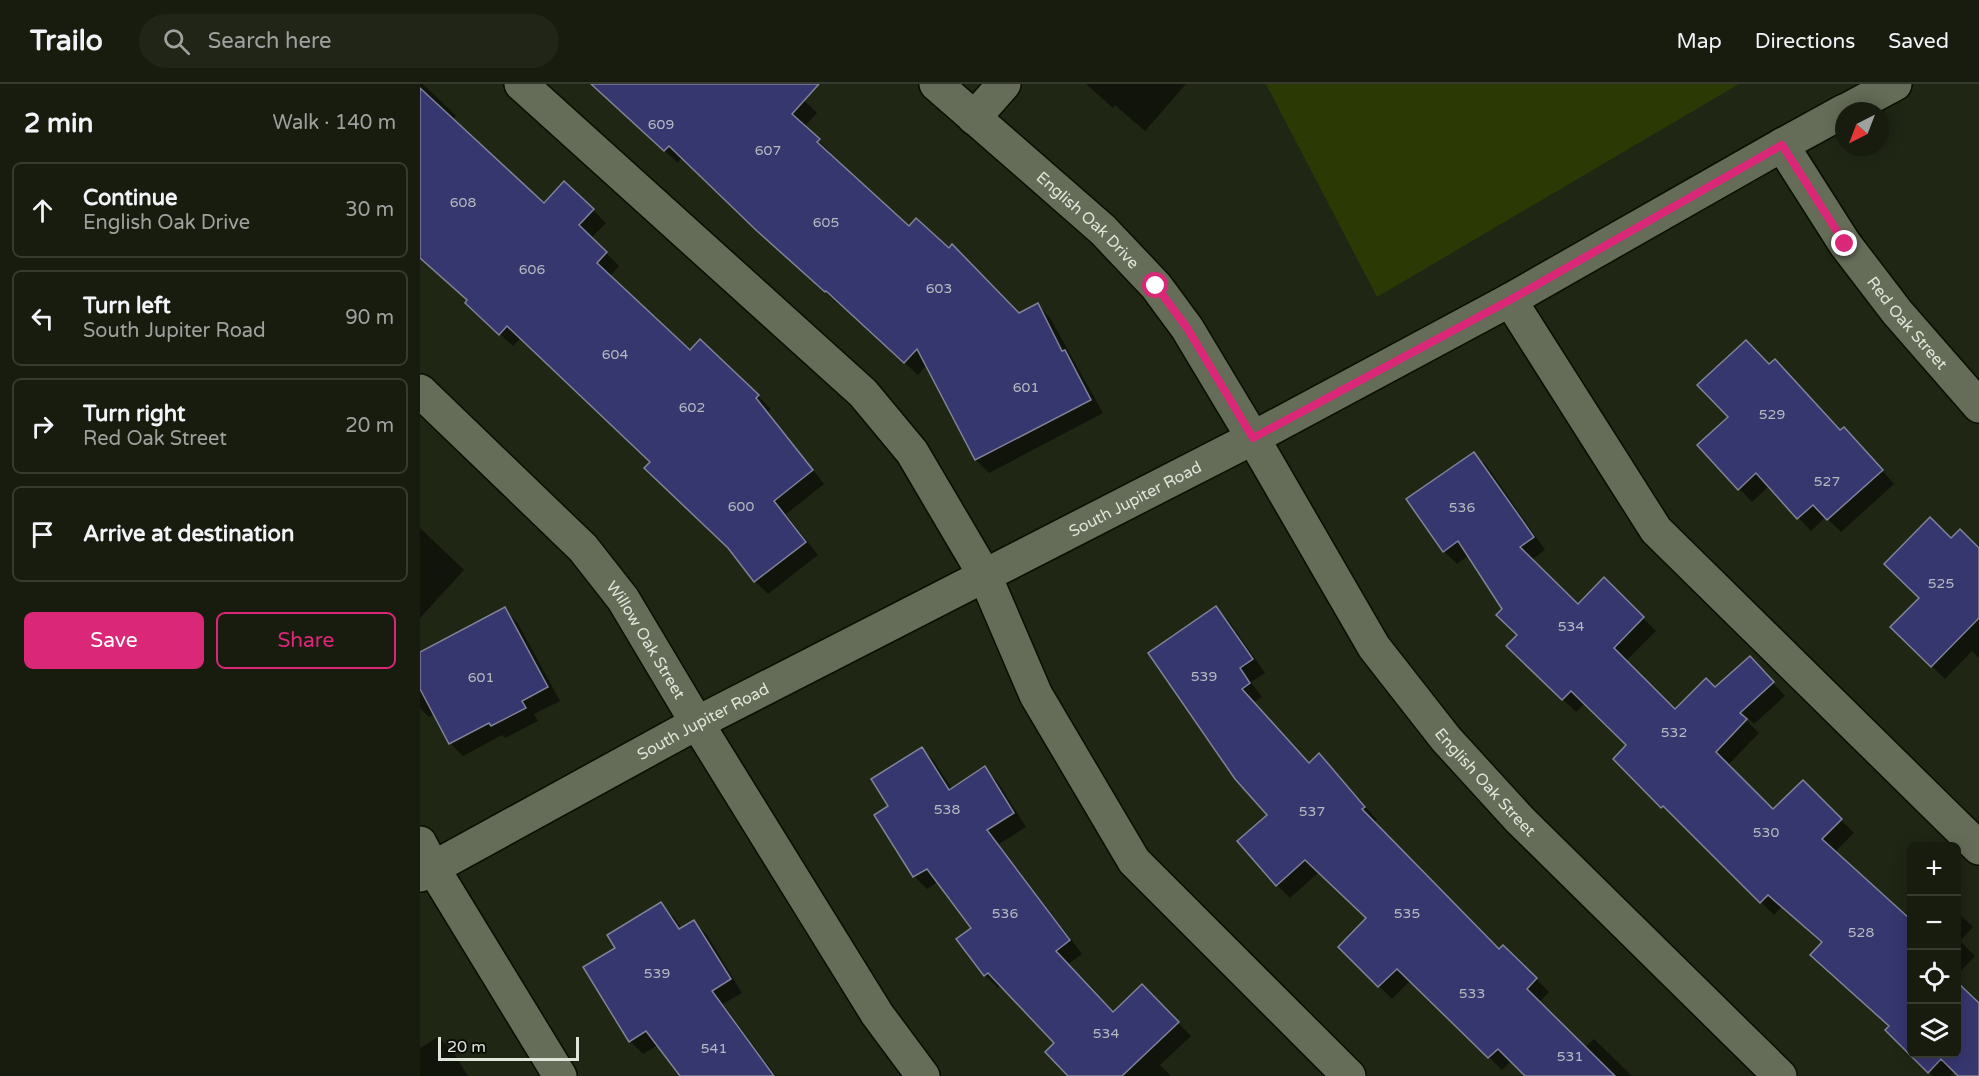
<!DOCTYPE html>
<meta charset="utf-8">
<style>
body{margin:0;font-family:"Varela Round",sans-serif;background:#202518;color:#f1f3f6}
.controls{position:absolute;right:18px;bottom:18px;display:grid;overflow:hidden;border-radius:9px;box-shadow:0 3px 15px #0003}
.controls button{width:54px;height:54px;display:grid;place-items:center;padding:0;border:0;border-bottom:2px solid #363a2f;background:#171c0f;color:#f1f3f6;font:30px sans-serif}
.compass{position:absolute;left:1415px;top:18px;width:54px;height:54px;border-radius:50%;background:#171c0f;box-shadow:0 3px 15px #0003;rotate:222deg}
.scale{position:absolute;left:18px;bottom:15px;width:141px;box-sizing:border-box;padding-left:6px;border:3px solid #e0e5d9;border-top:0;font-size:16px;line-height:21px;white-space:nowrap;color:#e0e5d9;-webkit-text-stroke:4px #0b0e06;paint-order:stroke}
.stop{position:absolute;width:18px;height:18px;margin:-14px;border:4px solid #db2777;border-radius:50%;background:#fff}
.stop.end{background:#db2777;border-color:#fff;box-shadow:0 2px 6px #0008}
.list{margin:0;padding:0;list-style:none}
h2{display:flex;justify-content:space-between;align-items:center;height:78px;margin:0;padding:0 24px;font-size:26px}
h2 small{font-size:20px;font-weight:400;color:#9ea19e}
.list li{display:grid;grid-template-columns:39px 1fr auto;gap:18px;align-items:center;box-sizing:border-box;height:96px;margin:0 12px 12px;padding:0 12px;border:2px solid #363a2f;border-radius:9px}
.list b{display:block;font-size:22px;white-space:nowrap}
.list p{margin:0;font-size:20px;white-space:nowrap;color:#9ea19e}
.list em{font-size:20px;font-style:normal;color:#9ea19e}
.actions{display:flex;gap:12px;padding:18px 24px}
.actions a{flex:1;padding:14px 0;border:2px solid #db2777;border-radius:9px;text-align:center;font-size:21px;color:#db2777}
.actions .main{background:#db2777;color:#fff}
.icon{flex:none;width:33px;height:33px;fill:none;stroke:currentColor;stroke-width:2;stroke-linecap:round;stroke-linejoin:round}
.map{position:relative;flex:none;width:1559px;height:992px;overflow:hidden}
header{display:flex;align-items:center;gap:36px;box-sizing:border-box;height:84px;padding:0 30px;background:#171c0f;border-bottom:2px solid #363a2f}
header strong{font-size:28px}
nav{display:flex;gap:33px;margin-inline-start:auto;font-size:21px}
.search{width:420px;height:54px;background:#202518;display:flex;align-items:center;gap:15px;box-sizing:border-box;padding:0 21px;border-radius:33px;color:#9ea19e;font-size:22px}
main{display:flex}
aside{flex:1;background:#171c0f}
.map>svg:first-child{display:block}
.green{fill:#2b3a05}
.shadow{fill:#0007}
.building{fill:#373770;stroke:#808399;stroke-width:1.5}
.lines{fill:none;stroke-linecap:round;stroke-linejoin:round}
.minor-casing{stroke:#090f01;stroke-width:36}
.minor{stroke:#656d58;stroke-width:33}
.route{stroke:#db2777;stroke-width:8}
.labels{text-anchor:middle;stroke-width:4.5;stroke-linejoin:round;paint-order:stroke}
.number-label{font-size:14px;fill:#b6babf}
.street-label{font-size:16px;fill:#e0e5d9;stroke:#0b0e06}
</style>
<header>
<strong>Trailo</strong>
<div class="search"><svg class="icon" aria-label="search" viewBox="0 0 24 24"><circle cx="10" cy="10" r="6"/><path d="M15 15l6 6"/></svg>Search here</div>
<nav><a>Map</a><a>Directions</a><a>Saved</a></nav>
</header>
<main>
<aside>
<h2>2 min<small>Walk · 140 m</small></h2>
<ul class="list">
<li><svg class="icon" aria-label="ahead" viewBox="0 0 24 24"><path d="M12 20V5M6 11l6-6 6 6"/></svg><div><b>Continue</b><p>English Oak Drive</p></div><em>30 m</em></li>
<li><svg class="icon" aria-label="left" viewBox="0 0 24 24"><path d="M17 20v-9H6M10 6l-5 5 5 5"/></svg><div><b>Turn left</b><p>South Jupiter Road</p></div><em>90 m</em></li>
<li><svg class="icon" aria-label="right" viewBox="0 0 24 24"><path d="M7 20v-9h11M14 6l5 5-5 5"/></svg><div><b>Turn right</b><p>Red Oak Street</p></div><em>20 m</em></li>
<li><svg class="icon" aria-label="arrive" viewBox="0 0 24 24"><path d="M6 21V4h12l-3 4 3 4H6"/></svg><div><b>Arrive at destination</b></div></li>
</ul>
<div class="actions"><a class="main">Save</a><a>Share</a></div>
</aside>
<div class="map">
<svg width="1559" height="992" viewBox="0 0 1559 992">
<rect width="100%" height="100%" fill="#1f2614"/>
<polygon class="green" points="846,0 1319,0 957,213"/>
<g class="shadow">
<polygon points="0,0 3,0 36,32 32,36 124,121 173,126 186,139 171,154 199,182 190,192 270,268 338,312 351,325 348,327 404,400 366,430 398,471 348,510 335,497 311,465 232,378 101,254 93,262 60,231 48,217 0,174"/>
<polygon points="186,0 367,0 397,29 384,43 411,69 409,71 489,144 599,231 618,221 630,234 683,329 569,389 556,376 507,280 498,291 420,218 418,220 352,159 262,73 258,79 199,25"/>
<polygon points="666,0 766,0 725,47 695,21 693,24"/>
<polygon points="1339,271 1421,348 1437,358 1474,400 1421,448 1406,433 1391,447 1349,402 1332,418 1279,361 1310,333"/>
<polygon points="1054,370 1067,382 1125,466 1111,476 1158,522 1184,495 1236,547 1205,578 1255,627 1295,605 1342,587 1365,612 1334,640 1316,622 1314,624 1339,649 1307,682 1353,728 1383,698 1434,749 1415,768 1485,834 1492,827 1492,970 1536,970 1559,921 1559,992 1540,992 1535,987 1530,992 1513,992 1467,946 1471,943 1403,859 1362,822 1354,831 1257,734 1255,735 1195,675 1208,661 1165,619 1156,628 1088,562 1099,551 1084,525 1049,471 1037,480 1024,467"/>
<polygon points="0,444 44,486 0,534"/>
<polygon points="1531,456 1559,466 1559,574 1552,567 1525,595 1472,543 1501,514"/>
<polygon points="796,524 809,537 845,589 831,598 842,613 834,618 889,680 912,684 957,736 954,739 1080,867 1084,863 1129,908 1118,919 1164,964 1174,955 1212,992 1107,992 1092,976 1082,986 991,896 972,915 920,863 948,835 899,788 870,814 857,801 849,731"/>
<polygon points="84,525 97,538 140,617 114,630 118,637 85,654 82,651 43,672 30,659 15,630 9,633 0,624 0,570"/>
<polygon points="501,664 514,677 532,705 564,684 577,697 606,743 579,760 662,870 647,881 693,929 722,902 771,952 740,981 751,992 650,992 636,959 581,901 578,904 565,891 553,844 518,798 507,805 494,792 470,722"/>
<polygon points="241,820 254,833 262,845 274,838 287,851 322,909 303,920 356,992 262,992 238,961 223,970 210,957 197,864"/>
<polygon points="1536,827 1553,843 1540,857 1555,872 1536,892"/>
<polygon points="18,953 31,965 48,992 0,992 0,964"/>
</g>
<g class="building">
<polygon points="171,0 399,0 372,30 400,55 397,58 489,142 496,134 529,164 532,160 599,229 618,219 642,267 645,266 671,316 555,376 497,265 484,279 406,207 405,208 337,147 249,62 244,67"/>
<polygon points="0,4 124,119 144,97 174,125 159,141 187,168 177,179 270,266 280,255 339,311 336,314 393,386 354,417 386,458 334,498 308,464 224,384 230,378 87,242 79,251 45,219 47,216 0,174"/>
<polygon points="1326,256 1349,280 1355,275 1420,346 1424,343 1463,386 1407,436 1393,421 1377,435 1336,389 1318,406 1277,361 1308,333 1277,301"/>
<polygon points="1054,368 1114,453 1100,463 1158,520 1184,493 1224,533 1194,564 1255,625 1286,594 1295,603 1330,572 1354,598 1320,629 1327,635 1296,668 1353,725 1383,696 1422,735 1402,755 1490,835 1491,834 1491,969 1536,969 1536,897 1559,919 1559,992 1538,992 1521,975 1508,989 1465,946 1469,942 1390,871 1402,858 1348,811 1340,819 1243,722 1241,724 1193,675 1206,661 1151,607 1142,616 1086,562 1097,551 1076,531 1082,525 1038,457 1023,468 986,415"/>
<polygon points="1510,433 1531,454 1540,445 1559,464 1559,534 1511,583 1470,543 1499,514 1464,480"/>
<polygon points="796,522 833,575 820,584 830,599 822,605 889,679 899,669 945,723 942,725 1079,865 1083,861 1117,894 1107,905 1195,992 1105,992 1078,965 1068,974 977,885 958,903 918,863 946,834 885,776 856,802 817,757 847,731 815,695 728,569"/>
<polygon points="85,523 128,603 102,617 106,624 71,642 69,639 29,660 0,605 0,568"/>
<polygon points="502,663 529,706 565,682 594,729 567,746 650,856 636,867 693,928 722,900 759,938 702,992 648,992 625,968 634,959 568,889 564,892 536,855 551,844 507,785 493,793 454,731 468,722 451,695"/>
<polygon points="241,818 259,845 274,836 311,895 292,907 354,992 260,992 226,947 209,958 163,883 195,864 187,851"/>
</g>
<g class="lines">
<defs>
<g id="minor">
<polyline points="101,0 443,309 492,368 565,492 616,611 714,777 929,992"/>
<path id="s1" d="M516 0 683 146 736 202 767 244 833 354 954 563 1026 655 1100 736 1360 992"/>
<polyline points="1425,27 1475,0"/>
<polyline points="554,34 584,0"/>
<path id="s2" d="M1362 61 1425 160 1477 228 1559 322"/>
<polyline points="1090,216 1236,446 1559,764"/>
<path id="s3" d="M0 307 163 464 203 515 277 639 457 930 503 992"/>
<polyline points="0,759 13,784 140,992"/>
<path id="s4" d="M0 791 277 639 833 354 1090 216 1362 61 1424 27"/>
</g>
</defs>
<use href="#minor" class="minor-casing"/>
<use href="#minor" class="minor"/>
</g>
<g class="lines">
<polyline class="route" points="736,202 767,244 833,354 1090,216 1362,61 1425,160"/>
</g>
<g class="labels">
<g class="number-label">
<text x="241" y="45">609</text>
<text x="348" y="71">607</text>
<text x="43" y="123">608</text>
<text x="406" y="143">605</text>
<text x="112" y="190">606</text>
<text x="519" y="209">603</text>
<text x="195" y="275">604</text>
<text x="606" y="308">601</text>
<text x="272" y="328">602</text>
<text x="1352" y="335">529</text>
<text x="1407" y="402">527</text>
<text x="321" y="427">600</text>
<text x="1042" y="428">536</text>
<text x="1521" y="504">525</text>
<text x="1151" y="547">534</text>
<text x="784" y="597">539</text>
<text x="61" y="598">601</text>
<text x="1254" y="653">532</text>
<text x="527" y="730">538</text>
<text x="892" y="732">537</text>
<text x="1346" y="753">530</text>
<text x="585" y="834">536</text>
<text x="987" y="834">535</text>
<text x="1441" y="853">528</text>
<text x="237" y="894">539</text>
<text x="1052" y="914">533</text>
<text x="686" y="954">534</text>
<text x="294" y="969">541</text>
<text x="1150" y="977">531</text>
</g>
<g class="street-label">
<text dy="6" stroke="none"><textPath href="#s1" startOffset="204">English Oak Drive</textPath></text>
<text dy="6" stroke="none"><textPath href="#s2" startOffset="218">Red Oak Street</textPath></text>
<text dy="6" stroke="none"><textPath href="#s4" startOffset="808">South Jupiter Road</textPath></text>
<text dy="6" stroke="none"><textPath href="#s3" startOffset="338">Willow Oak Street</textPath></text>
<text dy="6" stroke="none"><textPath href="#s4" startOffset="322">South Jupiter Road</textPath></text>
<text dy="6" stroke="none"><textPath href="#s1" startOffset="896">English Oak Street</textPath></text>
</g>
</g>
</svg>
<div class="controls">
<button>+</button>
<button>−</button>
<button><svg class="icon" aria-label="locate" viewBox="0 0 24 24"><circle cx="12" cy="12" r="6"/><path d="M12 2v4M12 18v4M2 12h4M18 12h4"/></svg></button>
<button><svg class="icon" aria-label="layers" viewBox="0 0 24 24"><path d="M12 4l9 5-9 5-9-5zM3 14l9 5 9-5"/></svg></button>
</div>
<svg class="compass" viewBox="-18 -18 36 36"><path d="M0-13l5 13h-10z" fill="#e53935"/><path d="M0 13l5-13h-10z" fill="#9ea19e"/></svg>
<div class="scale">20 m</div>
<div class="stop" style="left:736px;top:202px"></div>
<div class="stop end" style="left:1425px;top:160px"></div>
</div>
</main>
